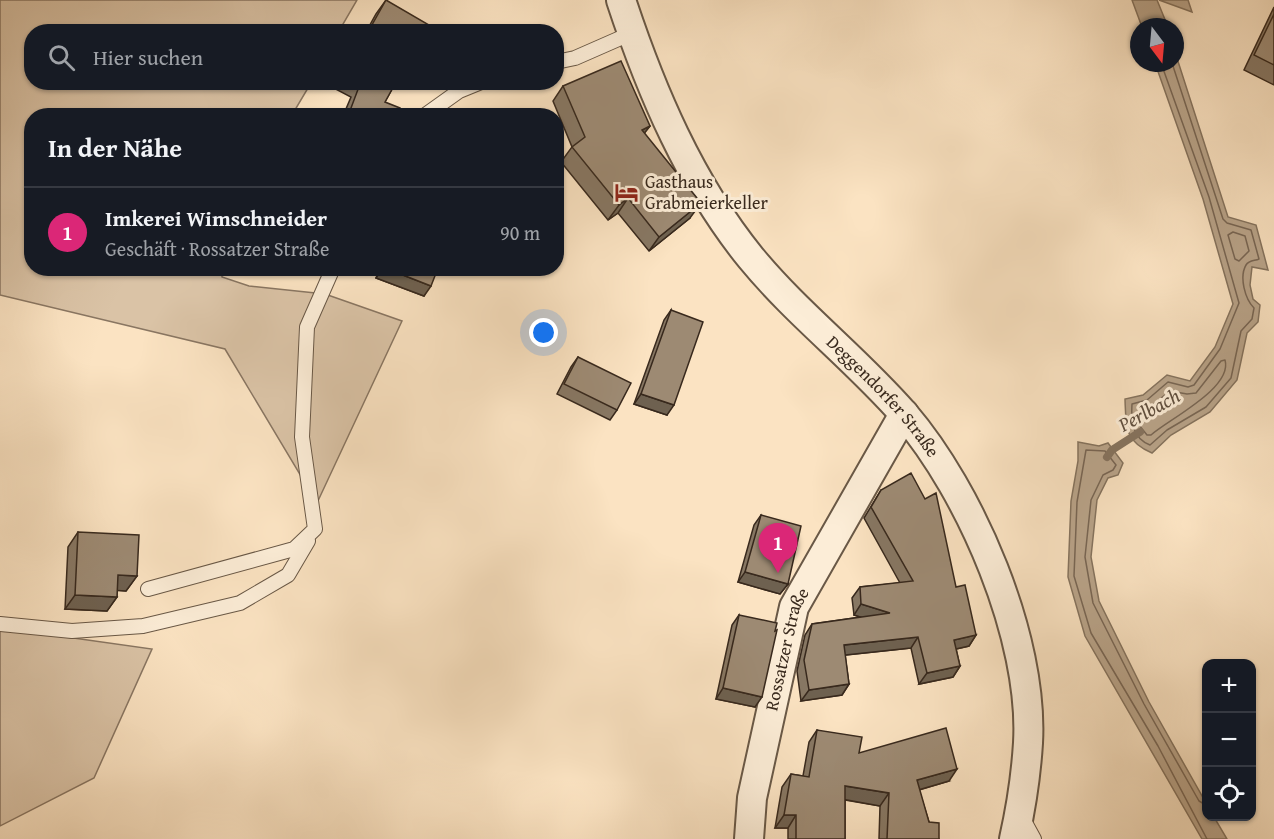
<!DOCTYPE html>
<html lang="de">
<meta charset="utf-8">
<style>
body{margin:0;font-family:"Gentium Book Plus",serif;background:#242831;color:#f1f3f6}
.controls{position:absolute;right:18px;bottom:18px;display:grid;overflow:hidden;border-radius:12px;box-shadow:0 2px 4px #0004}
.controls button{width:54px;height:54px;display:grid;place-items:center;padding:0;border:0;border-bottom:2px solid #363941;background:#171b24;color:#f1f3f6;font:30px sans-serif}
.compass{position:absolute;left:1130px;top:18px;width:54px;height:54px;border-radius:50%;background:#171b24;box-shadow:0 2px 4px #0004;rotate:164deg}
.you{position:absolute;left:544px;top:333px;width:21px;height:21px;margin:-15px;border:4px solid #fff;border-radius:50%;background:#1a73e8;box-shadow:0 0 0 9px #1a73e833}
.badge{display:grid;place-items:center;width:39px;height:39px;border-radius:50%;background:#db2777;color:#fff;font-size:20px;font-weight:700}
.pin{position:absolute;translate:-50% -50px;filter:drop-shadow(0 2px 3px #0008)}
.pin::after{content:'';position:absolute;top:32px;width:21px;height:18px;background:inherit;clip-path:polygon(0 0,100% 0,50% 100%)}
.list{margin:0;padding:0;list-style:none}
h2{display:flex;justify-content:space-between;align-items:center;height:78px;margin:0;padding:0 24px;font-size:26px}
h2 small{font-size:20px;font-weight:400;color:#9ea1a6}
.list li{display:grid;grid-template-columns:39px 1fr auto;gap:18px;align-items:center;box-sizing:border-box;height:90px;padding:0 24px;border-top:2px solid #363941}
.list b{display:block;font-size:22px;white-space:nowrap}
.list p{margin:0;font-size:20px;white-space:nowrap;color:#9ea1a6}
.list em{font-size:20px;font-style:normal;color:#9ea1a6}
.icon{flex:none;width:33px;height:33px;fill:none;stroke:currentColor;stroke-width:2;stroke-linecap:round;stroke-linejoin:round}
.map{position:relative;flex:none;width:1274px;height:839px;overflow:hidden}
.search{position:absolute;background:#171b24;box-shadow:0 2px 4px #0004;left:24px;top:24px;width:540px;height:66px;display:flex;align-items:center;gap:15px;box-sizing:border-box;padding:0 21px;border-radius:24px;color:#9ea1a6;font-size:22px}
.panel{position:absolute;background:#171b24;box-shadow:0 2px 4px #0004;left:24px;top:108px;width:540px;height:168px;border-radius:24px}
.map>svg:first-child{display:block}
.green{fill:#dac3a6;stroke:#897662;stroke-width:1.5}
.water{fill:#b9a48a;stroke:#85735e;stroke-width:1.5}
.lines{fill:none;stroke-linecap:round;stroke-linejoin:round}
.shore{stroke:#786654;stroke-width:1.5}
.stream{stroke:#85735e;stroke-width:8}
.lane-casing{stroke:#695846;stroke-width:16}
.street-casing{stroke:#695846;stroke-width:32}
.lane{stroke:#fcedd7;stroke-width:14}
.street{stroke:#fcedd7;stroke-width:28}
.wall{fill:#877763;stroke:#38291d;stroke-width:1.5}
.shaded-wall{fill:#6e6150;stroke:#38291d;stroke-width:1.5}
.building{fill:#9d8a73;stroke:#38291d;stroke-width:1.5}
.labels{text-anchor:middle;stroke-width:6;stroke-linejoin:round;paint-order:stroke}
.poi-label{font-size:18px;fill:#38291d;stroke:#fcedd7;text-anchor:start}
.street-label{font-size:18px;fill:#38291d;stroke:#fcedd7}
.water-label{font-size:20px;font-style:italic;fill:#5f4e3e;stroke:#fcedd7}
</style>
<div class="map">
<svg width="1274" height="839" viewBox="0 0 1274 839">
<rect width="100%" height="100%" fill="#fbe3c2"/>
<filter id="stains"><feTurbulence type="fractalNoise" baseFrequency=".00333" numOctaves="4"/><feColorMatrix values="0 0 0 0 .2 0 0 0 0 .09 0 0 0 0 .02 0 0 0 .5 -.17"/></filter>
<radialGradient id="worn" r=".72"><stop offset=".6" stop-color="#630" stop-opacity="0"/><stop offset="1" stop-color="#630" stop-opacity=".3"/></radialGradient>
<g class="green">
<polygon points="0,0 357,0 339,31 32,32 32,82 311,83 292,115 32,116 32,268 222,269 222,277 249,286 325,294 402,321 317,503 225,349 0,295"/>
<polygon points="0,619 45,634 152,649 94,778 0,826"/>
</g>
<g class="water">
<polygon points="1132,0 1157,0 1168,27 1142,27"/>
<polygon points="1159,0 1188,0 1192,12"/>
<path d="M1175 52 1228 217 1256 225 1268 270 1252 267 1250 285 1253 299 1260 305 1258 322 1247 333 1237 380 1210 412 1171 435 1152 453C1124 441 1126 426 1125 399L1143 395 1167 375 1190 381 1215 347 1233 304 1203 199 1155 63H1175Z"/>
<polygon points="1078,442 1099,446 1108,443 1123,463 1118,475 1108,478 1097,500 1091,557 1099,601 1149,702 1206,803 1206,816 1214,817 1227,839 1202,839 1085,636 1068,577 1071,501 1078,461"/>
</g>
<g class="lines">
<g class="shore">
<path d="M1161 63 1209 197 1239 303 1220 349 1194 385 1188 387 1168 382 1147 400 1132 404C1131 421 1132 438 1150 445L1167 430 1206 407 1231 378 1241 331 1252 319 1254 308C1245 299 1239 277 1246 265 1249 260 1255 261 1259 259L1251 230 1227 223 1223 219 1172 63"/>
<polygon points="1233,232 1245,236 1249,251 1239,261 1235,259 1228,235"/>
<path d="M1225 360C1233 388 1169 419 1151 435H1147L1139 425 1140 410 1151 406 1170 391 1187 394 1196 393 1221 361Z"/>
<polyline points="1206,805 1199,801 1144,704 1093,603 1085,557 1091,500 1103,475 1113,470 1116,465 1105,451 1086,450 1077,502 1074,576 1091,633 1158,746 1207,839"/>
</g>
<polyline class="stream" points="1107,457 1112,450 1140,432"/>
<defs>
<g id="lane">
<polyline points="556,62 575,58 632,33"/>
<polyline points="424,116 459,91 481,82"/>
<polyline points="148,589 294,549 315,529 302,437 307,327 333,268"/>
<polyline points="0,624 72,631 143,626 240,603 288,575 308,541"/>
<polyline points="1022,817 1034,839"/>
</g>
<g id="street">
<path id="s1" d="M621 0C651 91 690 183 751 258 797 314 856 359 904 414 971 492 1034 638 1028 743 1026 775 1021 808 1014 839"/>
<path id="s2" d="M749 839 752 798 794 607 904 414"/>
</g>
</defs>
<use href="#lane" class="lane-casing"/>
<use href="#street" class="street-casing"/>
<use href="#lane" class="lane"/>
<use href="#street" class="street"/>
</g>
<g class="wall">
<polygon points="386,0 426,32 366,32 376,14"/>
<polygon points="1274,7 1274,85 1244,70"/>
<polygon points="327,82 396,82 385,102 397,116 343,116 351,97 326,84"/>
<polygon points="563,86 650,126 644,133 690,218 649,251 618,213 608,220 561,162 572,147 553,101"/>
<polygon points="380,268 438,268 424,296 376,278"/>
<polygon points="671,310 667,415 634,404 664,320"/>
<polygon points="578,357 617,410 610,420 557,394 571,367"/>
<polygon points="881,490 956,587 976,635 969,646 956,649 960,666 953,677 919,684 911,648 845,655 849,684 842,695 801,701 797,671 805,635 812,624 861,617 854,615 852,598 860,587 900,583 864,518"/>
<polygon points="761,515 788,584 780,594 738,582 754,525"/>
<polygon points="78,532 137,576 126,591 117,590 117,597 107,611 65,609 68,547"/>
<polygon points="739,615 755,707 716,699 732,625"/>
<polygon points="817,730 859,753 949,781 919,790 929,822 939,839 879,839 880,806 845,800 845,839 788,839 788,828 775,828 782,787 791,774 803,776 809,742"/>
</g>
<g class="shaded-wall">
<polygon points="650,126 639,140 642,130"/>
<polygon points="628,198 618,213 608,220 619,205"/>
<polygon points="701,203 690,218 649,251 659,237"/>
<polygon points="383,268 385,268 431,286 424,296 376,278"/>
<polygon points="641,394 674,405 667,415 634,404"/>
<polygon points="745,572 788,584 780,594 738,582"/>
<polygon points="118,575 137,576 126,591 108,590"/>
<polygon points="75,595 117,597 107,611 65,609"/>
<polygon points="861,604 890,613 883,624 854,615"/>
<polygon points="976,635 969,646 947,651 954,640"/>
<polygon points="918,637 911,648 836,656 844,645"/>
<polygon points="960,666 953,677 919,684 927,673"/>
<polygon points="849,684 842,695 801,701 809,690"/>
<polygon points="723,688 762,697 755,707 716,699"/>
<polygon points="957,769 949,781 908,793 917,780"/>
<polygon points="845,786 889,793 880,806 836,798"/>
<polygon points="784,815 796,815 788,828 775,828"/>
</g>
<g class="building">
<polygon points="386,0 429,25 426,32 368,32"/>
<polygon points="1274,14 1274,65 1254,55"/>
<polygon points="621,61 650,126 642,130 701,203 659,237 628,198 619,205 572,147 585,137 563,86"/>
<polygon points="358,82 396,82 385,102 400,108 397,116 348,116 360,84"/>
<polygon points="385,268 438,268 431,286"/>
<polygon points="671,310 703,322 674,405 641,394"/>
<polygon points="578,357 631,383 617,410 564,384"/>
<polygon points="911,473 925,499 936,493 956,587 965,585 976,635 954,640 960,666 927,673 918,637 844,645 849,684 809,690 804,660 812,624 890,613 861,604 860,587 913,581 871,507 881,490"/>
<polygon points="761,515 801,526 788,584 745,572"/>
<polygon points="78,532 139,535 137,576 118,575 117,597 75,595"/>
<polygon points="739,615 777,623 775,631 777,630 762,697 723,688"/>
<polygon points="946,728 957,769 917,780 929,822 939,823 939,839 887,839 889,793 845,786 845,839 796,839 796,815 784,815 791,774 809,777 817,730 862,737 859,753"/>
</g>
<defs>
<symbol id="hotel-bare" viewBox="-9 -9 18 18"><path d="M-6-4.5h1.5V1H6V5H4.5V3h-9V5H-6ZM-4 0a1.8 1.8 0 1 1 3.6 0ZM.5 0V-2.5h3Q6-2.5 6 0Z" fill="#8f2418" stroke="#fcedd7" stroke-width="2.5" paint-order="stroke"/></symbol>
</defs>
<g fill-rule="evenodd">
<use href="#hotel-bare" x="610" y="176" width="33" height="33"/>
</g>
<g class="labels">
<g class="poi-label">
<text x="645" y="188">Gasthaus<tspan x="645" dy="21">Grabmeierkeller</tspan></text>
</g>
<g class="street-label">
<text dy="6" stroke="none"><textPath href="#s1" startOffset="482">Deggendorfer Straße</textPath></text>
<text dy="6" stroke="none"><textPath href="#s2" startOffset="194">Rossatzer Straße</textPath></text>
</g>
<g class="water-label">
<text transform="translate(1149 410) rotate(-29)" y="7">Perlbach</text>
</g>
</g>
<rect width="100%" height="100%" filter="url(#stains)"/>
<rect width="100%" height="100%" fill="url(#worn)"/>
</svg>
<div class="controls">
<button>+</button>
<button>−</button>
<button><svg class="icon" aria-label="locate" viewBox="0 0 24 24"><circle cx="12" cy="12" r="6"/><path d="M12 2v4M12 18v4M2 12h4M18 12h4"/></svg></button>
</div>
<svg class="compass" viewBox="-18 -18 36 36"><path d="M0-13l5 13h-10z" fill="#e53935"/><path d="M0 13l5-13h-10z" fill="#9ea1a6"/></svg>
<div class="you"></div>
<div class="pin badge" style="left:778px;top:573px">1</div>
<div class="search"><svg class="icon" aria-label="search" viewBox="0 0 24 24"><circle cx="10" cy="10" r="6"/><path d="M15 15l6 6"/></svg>Hier suchen</div>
<section class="panel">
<h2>In der Nähe<small></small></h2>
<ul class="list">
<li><span class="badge">1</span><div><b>Imkerei Wimschneider</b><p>Geschäft · Rossatzer Straße</p></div><em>90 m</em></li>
</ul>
</section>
</div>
